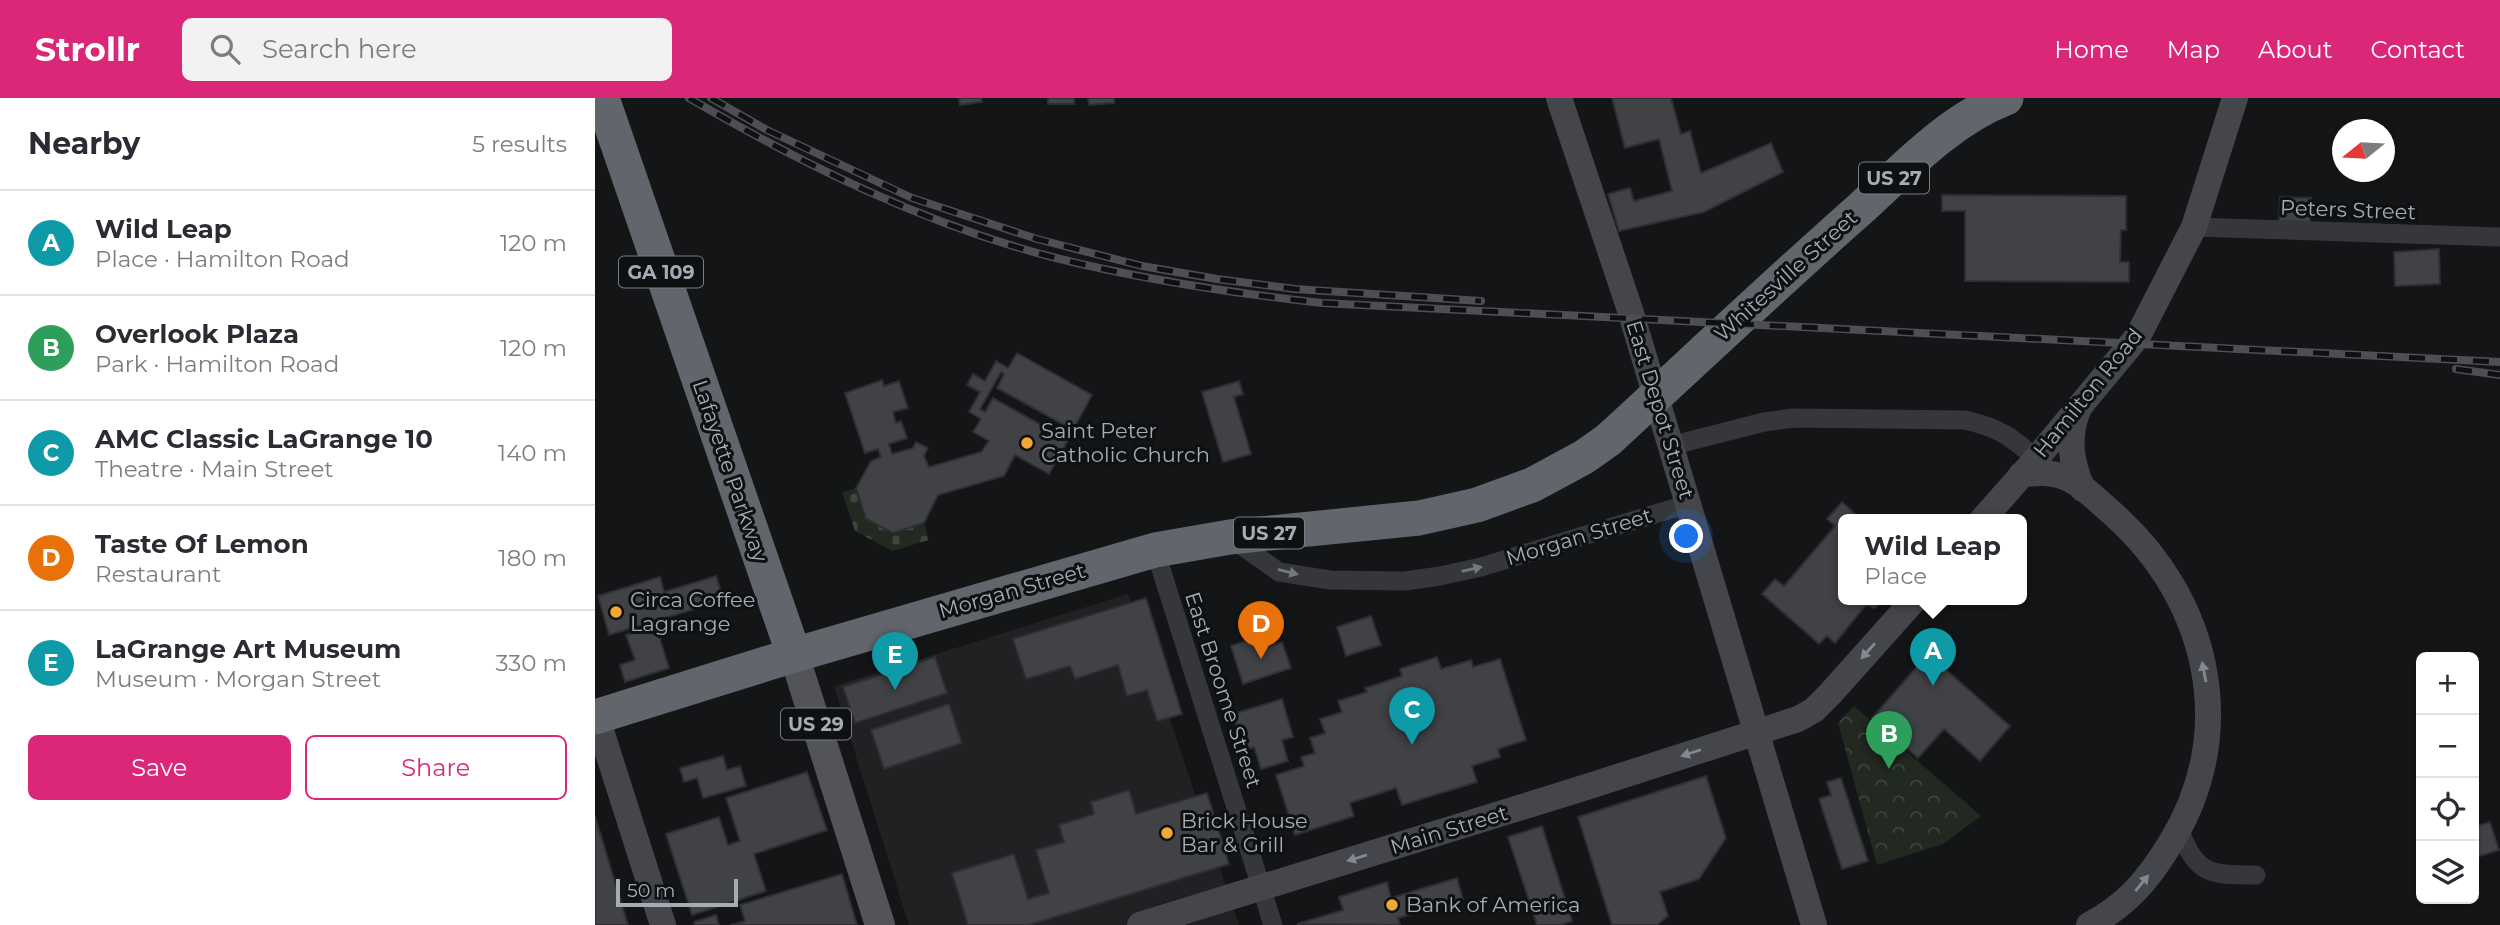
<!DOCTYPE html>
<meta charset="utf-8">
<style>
body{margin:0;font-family:Montserrat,sans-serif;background:#f2f2f3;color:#2b2b33}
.controls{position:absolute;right:21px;bottom:21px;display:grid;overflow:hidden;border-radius:10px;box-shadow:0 2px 5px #0004}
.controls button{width:63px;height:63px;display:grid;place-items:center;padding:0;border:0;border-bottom:2px solid #e1e1e2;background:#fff;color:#2b2b33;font:35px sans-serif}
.compass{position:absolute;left:1737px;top:21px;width:63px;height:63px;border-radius:50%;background:#fff;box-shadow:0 2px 5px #0004;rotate:252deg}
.scale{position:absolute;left:21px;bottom:18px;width:122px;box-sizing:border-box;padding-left:7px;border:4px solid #a6acb6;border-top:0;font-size:19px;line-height:24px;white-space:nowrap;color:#a6acb6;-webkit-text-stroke:5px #0f1011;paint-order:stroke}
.you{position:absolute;left:1092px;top:439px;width:24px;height:24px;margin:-18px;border:5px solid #fff;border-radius:50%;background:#1a73e8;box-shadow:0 0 0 10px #1a73e833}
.badge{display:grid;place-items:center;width:46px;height:46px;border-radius:50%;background:#db2777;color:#fff;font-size:23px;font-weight:700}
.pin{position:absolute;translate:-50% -58px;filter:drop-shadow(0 2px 4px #0008)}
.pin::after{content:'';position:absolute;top:37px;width:24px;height:21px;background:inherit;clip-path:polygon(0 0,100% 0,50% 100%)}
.popup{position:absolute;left:1243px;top:416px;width:189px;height:91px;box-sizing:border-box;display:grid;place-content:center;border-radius:10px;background:#fff;filter:drop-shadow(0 2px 5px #0005);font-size:23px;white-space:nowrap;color:#7c7c81}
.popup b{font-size:26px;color:#2b2b33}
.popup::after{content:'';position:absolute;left:50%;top:100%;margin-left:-14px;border:14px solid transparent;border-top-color:#fff}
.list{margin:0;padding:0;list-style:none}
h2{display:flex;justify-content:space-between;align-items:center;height:91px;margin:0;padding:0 28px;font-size:30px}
h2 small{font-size:23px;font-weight:400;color:#7c7c81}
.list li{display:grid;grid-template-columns:46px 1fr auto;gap:21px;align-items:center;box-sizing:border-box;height:105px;padding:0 28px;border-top:2px solid #e1e1e2}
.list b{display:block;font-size:26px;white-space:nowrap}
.list p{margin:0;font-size:23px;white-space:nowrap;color:#7c7c81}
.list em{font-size:23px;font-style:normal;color:#7c7c81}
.actions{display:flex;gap:14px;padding:21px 28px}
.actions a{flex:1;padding:16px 0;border:2px solid #db2777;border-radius:10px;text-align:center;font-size:24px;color:#db2777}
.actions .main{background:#db2777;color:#fff}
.icon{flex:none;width:38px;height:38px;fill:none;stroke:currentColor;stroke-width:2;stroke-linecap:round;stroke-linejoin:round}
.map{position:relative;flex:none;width:1905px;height:827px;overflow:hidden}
header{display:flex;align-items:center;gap:42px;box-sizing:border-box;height:98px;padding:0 35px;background:#db2777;color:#fff}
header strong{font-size:33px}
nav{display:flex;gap:38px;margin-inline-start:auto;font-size:24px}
.search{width:490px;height:63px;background:#f2f2f3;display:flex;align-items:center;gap:18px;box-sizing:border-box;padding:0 24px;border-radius:10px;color:#7c7c81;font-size:26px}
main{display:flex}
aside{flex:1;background:#fff}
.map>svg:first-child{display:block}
.built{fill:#212123}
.cemetery{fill:url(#cemetery-stones)}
.park{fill:url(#park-crowns)}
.building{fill:#404246;stroke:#2e2f32;stroke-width:2}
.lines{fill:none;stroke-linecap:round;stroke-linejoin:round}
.street{stroke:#36373b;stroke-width:19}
.secondary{stroke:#44464b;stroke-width:26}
.primary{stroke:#52545a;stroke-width:30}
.highway{stroke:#62656c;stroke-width:35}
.rail-casing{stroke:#4d4f54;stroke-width:8}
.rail{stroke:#0f1011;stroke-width:5;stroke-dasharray:16;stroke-linecap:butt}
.oneway{fill:#74777f}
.oneway2{fill:#848891}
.poi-dot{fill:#f0a933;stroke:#0f1011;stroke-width:2.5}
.labels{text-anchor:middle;stroke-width:6;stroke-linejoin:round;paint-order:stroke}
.shield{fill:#0f1011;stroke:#797d84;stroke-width:2}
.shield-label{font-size:19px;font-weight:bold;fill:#a6acb6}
.street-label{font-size:21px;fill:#a6acb6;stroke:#0f1011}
.poi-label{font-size:21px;fill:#a6acb6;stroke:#0f1011;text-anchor:start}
</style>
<header>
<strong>Strollr</strong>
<div class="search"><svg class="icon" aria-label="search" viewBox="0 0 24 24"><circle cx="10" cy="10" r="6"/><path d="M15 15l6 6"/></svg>Search here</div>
<nav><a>Home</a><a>Map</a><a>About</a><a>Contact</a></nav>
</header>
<main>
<aside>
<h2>Nearby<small>5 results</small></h2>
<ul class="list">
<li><span class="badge" style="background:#0f9aa8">A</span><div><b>Wild Leap</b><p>Place · Hamilton Road</p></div><em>120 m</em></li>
<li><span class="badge" style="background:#2e9e5b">B</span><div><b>Overlook Plaza</b><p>Park · Hamilton Road</p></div><em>120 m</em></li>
<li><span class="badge" style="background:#0f9aa8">C</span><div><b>AMC Classic LaGrange 10</b><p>Theatre · Main Street</p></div><em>140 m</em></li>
<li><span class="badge" style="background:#e8710a">D</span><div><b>Taste Of Lemon</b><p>Restaurant</p></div><em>180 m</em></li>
<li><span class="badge" style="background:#0f9aa8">E</span><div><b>LaGrange Art Museum</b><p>Museum · Morgan Street</p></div><em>330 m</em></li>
</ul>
<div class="actions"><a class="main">Save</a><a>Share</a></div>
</aside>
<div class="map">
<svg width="1905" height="827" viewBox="0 0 1905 827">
<defs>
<pattern id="cemetery-stones" width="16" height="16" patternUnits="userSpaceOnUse" patternTransform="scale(1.75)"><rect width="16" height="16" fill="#212921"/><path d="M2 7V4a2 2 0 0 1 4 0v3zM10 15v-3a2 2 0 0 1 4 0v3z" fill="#3e453f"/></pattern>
<pattern id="park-crowns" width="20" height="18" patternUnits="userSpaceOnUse" patternTransform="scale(1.75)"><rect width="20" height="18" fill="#212921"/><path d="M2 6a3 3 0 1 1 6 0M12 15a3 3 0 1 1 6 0" fill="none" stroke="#3e453f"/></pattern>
</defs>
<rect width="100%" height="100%" fill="#141516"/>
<polygon class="built" points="533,496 644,827 314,827 239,588"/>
<polygon class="cemetery" points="261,390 298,435 329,425 334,442 297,453 260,433 247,394"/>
<polygon class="park" points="1259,608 1386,718 1348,746 1282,767 1243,625"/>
<g class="building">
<polygon points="364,0 386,0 387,4 365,7"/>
<rect x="453" y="0" width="26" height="6"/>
<polygon points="493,0 519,0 519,5 494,7"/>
<polygon points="1017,0 1076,0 1086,36 1095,33 1106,75 1176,45 1188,74 1109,114 1024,133 1013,96 1035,90 1039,103 1077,93 1064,41 1030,50"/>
<polygon points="1347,97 1531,98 1531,132 1526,132 1525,164 1534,164 1534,184 1370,183 1370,113 1347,113"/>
<polygon points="1685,99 1716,100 1715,124 1684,123"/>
<polygon points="1844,151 1845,186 1800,188 1799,154"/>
<polygon points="422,255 497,297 478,332 402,290 409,276 406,274 385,311 390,314 398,300 473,342 454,376 420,357 409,378 343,397 329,425 298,435 271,421 261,390 276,363 286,359 283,351 270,355 250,295 287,282 289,288 304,283 313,310 298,314 301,325 306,323 312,340 294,346 297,356 318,350 321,344 333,350 329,358 334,369 386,354 394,343 378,334 386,321 374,314 385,294 372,287 378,276 390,283 401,263 413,270"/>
<polygon points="644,283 648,296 639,299 656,356 628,364 607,294"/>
<polygon points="1247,404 1267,422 1249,422 1249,502 1288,502 1280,510 1271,507 1240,545 1232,538 1224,546 1167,496 1180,481 1189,488 1240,428 1232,421"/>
<polygon points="121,478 129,502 14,537 3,498 65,479 69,494"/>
<polygon points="551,500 587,616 562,623 552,592 532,598 523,567 480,581 475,568 431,581 418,541"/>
<polygon points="776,518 786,547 751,558 742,529"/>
<polygon points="61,528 74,570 30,584 25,567 40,562 31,537"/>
<polygon points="661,539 665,551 687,544 696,570 648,586 636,548"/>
<polygon points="1333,556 1415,628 1385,663 1349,631 1323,660 1277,620"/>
<polygon points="340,559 352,595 260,625 248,589"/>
<polygon points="842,559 846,571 876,562 878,569 905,561 931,642 903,651 905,659 877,668 882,684 807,707 801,690 755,705 759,718 700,737 681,677 709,668 706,659 720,655 715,640 730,635 725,621 747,614 743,603 772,594 770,590 807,578 805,571"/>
<polygon points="687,601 698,639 687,642 693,663 666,671 659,649 649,653 638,616"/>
<polygon points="354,606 367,645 289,671 276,632"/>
<polygon points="128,658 132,672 145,668 151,688 108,700 102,680 89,684 85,670"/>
<polygon points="212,674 232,732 159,756 171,793 97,817 71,736 124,719 133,747 145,743 131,700"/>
<polygon points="1111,678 1131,740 1104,781 1065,794 1073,818 1062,827 1017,827 983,719"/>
<polygon points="1246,680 1273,763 1247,771 1224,701 1236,697 1232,684"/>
<polygon points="534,692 541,716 612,695 634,766 434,827 373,827 357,775 419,756 433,801 454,795 441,752 469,744 464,727 499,716 496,704"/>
<polygon points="0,718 33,827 0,827"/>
<polygon points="1895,724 1904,752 1879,760 1879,729"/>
<polygon points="947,728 977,823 965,827 942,827 913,739"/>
<polygon points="247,776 262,827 136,827 150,823 145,807"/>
<polygon points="862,780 868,801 803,820 805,827 702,826 748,812 744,799 792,784 796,800"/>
<polygon points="121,817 124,827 100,827 99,824"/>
</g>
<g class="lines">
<g class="street">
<polyline points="1599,129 1905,139"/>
<path d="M1075 348 1169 324 1198 320 1370 322C1404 330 1416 338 1441 361"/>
<polyline points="636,440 684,474 735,482 810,483 845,478 886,469 1093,406"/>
<polyline points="560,452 678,827"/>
<path d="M1584 731C1602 777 1614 777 1661 777"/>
</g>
<g class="secondary">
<polyline points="964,0 1035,212 1219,827"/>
<path d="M1483 312C1472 339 1476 366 1488 391"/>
<path d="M1426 377C1471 368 1486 388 1518 416 1614 501 1645 634 1575 746 1553 782 1532 807 1494 827"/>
<polyline points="1387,422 1441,361 1543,238 1599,129 1640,0"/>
<polyline points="0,614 68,827"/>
<polyline points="545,827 982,692 1203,621 1219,612 1235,596 1319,502"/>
</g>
<polyline class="primary" points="199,557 285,827"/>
<g class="highway">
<polyline points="7,0 199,557"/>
<path d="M0 619 199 557 560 452 635 439 824 420 882 407 937 387 989 359 1013 342C1097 265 1179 187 1264 112 1309 71 1354 22 1411 0"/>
</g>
<defs>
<g id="rail">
<path d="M94 0C209 67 331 127 461 160 549 182 637 195 727 205L1905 264"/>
<polyline points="116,0 172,32 317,100 442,141 547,168 622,181 700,191 886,203"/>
<polyline points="1861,271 1905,277"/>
</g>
</defs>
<use href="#rail" class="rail-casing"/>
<use href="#rail" class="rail"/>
</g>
<defs><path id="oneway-solid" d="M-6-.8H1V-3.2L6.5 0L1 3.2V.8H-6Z" transform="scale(1.75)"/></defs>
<g class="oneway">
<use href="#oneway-solid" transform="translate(877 471) rotate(-13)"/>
<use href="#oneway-solid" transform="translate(693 474) rotate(14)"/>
</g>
<g class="oneway2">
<use href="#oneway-solid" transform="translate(1273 553) rotate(132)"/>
<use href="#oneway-solid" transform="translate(1609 574) rotate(-101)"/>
<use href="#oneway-solid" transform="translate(1096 655) rotate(162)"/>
<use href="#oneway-solid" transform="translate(762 760) rotate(163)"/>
<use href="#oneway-solid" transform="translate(1547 785) rotate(-51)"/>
</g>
<g class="poi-dot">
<circle cx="432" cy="345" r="7"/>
<circle cx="21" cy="514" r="7"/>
<circle cx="572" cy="735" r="7"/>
<circle cx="797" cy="807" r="7"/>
</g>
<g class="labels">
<g class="shield">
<rect x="1264" y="64.5" width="70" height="31" rx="5"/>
<rect x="24" y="158.5" width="84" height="31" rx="5"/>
<rect x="639" y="419.5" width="70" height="31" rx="5"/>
<rect x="186" y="610.5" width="70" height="31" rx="5"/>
</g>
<g class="shield-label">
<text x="1299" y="87">US 27</text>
<text x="66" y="181">GA 109</text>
<text x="674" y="442">US 27</text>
<text x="221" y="633">US 29</text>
</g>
<g class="street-label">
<text transform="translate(1753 112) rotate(2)" y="7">Peters Street</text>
<text transform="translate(1191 178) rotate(-42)" y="7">Whitesville Street</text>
<text transform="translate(1493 295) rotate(-51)" y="7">Hamilton Road</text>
<text transform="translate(1065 312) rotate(73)" y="7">East Depot Street</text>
<text transform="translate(135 373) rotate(71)" y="7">Lafayette Parkway</text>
<text transform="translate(984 439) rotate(-17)" y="7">Morgan Street</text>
<text transform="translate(417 493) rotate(-16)" y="7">Morgan Street</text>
<text transform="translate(628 592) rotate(72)" y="7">East Broome Street</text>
<text transform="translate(854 732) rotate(-17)" y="7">Main Street</text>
</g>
<g class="poi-label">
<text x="446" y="340">Saint Peter<tspan x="446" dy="24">Catholic Church</tspan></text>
<text x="35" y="509">Circa Coffee<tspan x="35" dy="24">Lagrange</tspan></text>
<text x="586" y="730">Brick House<tspan x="586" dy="24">Bar &amp; Grill</tspan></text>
<text x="811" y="814">Bank of America</text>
</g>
</g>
</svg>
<div class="controls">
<button>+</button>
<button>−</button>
<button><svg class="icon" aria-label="locate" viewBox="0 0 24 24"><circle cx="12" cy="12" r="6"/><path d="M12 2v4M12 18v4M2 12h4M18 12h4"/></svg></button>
<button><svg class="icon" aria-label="layers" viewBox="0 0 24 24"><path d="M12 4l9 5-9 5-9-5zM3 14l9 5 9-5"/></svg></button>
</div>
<svg class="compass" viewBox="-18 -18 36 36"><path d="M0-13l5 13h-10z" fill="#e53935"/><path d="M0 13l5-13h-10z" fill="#7c7c81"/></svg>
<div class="scale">50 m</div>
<div class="you"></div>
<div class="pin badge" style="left:1338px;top:588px;background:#0f9aa8">A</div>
<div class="popup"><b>Wild Leap</b>Place</div>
<div class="pin badge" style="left:1294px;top:671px;background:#2e9e5b">B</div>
<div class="pin badge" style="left:817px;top:647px;background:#0f9aa8">C</div>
<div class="pin badge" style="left:666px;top:561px;background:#e8710a">D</div>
<div class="pin badge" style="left:300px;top:592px;background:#0f9aa8">E</div>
</div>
</main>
